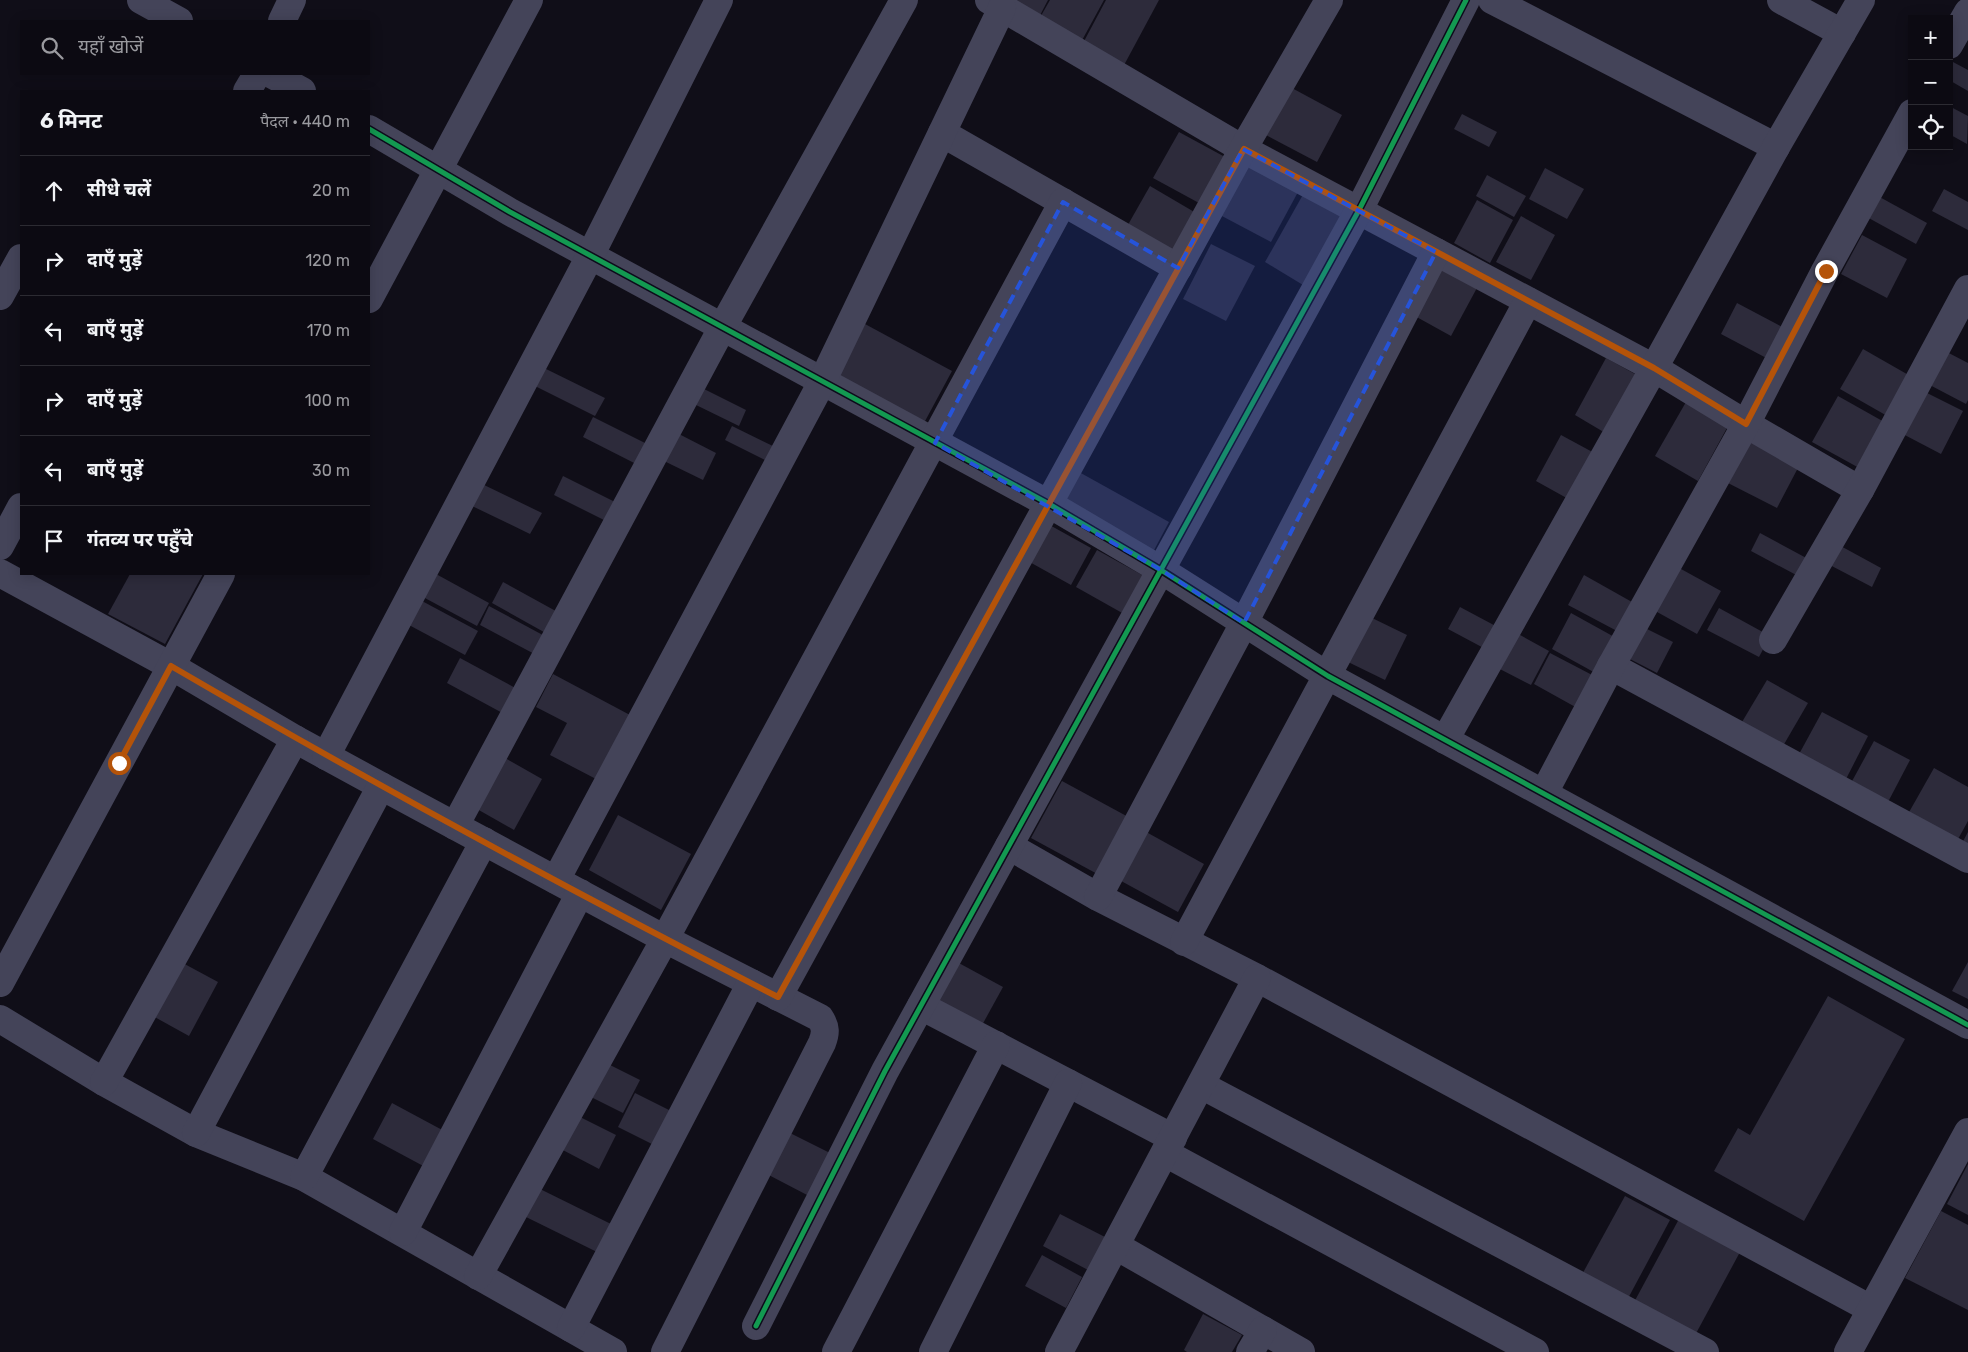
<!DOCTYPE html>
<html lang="hi">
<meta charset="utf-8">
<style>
body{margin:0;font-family:Rubik,"Noto Sans Devanagari",sans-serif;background:#1a1820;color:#f1f3f6}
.controls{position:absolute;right:15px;top:15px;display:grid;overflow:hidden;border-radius:0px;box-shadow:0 2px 12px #0003}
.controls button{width:45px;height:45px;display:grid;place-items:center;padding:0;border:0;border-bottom:1px solid #2c2b32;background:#0c0a12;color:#f1f3f6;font:25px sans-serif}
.stop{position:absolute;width:15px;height:15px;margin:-11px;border:4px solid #b45309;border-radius:50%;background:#fff}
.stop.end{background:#b45309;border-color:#fff;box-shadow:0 1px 5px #0008}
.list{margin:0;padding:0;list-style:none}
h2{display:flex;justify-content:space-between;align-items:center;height:65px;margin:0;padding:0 20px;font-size:21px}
h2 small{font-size:16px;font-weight:400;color:#9a9a9f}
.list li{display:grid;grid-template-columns:32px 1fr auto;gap:15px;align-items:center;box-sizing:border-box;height:70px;padding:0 20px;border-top:1px solid #2c2b32}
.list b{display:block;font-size:19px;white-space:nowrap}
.list em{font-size:16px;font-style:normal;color:#9a9a9f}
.icon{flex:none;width:28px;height:28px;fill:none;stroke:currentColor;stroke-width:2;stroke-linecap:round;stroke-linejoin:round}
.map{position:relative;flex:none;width:1968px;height:1352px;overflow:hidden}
.search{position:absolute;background:#0c0a12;box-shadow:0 2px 12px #0003;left:20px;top:20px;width:350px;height:55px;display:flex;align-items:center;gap:12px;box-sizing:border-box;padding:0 18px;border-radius:0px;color:#9a9a9f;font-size:19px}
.panel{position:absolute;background:#0c0a12;box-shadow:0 2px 12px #0003;left:20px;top:90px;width:350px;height:485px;border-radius:0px}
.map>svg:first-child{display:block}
.building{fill:#2d2b3b}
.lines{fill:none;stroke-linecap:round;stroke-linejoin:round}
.street{stroke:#444459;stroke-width:28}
.cycleway-casing{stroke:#0d0b1b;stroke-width:8}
.cycleway{stroke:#139951;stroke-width:5}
.route{stroke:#b45309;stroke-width:6}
.marked{fill:#2654da;fill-opacity:0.2;stroke:#2654da;stroke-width:4;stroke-dasharray:10 6;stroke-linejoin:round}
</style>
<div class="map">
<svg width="1968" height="1352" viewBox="0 0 1968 1352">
<rect width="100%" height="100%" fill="#100e18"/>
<g class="building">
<polygon points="1015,0 1048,0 1035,25"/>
<polygon points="1050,0 1104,0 1080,44 1038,21"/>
<polygon points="1106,0 1159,0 1123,67 1082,45"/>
<polygon points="1953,62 1968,70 1968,91 1949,80 1949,70"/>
<polygon points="1290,87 1342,115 1317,162 1264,134"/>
<polygon points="1949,106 1968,116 1967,144 1949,134"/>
<polygon points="1462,114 1497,132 1489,147 1454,129"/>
<polygon points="1179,132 1225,157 1199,203 1153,178"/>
<polygon points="1247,165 1298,192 1271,242 1220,215"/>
<polygon points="1545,168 1584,189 1567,219 1529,199"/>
<polygon points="1487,175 1526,196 1514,217 1476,196"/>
<polygon points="1150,186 1196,213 1171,256 1125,230"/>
<polygon points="1944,189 1968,202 1968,230 1932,211"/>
<polygon points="1305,191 1344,213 1303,285 1265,262"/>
<polygon points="1876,195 1927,223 1916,244 1865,216"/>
<polygon points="1477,200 1513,220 1490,263 1454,243"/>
<polygon points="1521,216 1555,235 1531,280 1496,262"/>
<polygon points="1862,235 1907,259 1887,298 1841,274"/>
<polygon points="1211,244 1255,266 1226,321 1183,299"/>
<polygon points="1440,266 1478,286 1451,336 1413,315"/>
<polygon points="1737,303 1788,330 1772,361 1721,334"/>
<polygon points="865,324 952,371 924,423 837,375"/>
<polygon points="1863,349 1912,377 1889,417 1840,389"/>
<polygon points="1943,350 1968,363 1968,400 1966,404 1926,383"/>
<polygon points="1606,358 1644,379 1612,437 1575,415"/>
<polygon points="542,367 605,398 595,416 533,385"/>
<polygon points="702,388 746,410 739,426 694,404"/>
<polygon points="1921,390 1963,411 1941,454 1899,432"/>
<polygon points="1838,396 1886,423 1861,469 1812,442"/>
<polygon points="1686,402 1728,426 1698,481 1655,456"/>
<polygon points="593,417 655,448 644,468 583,437"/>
<polygon points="732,426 777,448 769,462 725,440"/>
<polygon points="677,433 716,453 703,480 664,461"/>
<polygon points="1561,435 1598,455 1572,501 1536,481"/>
<polygon points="1746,439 1799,466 1777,508 1724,481"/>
<polygon points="1079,472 1169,522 1152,554 1062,504"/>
<polygon points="563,476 617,503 608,522 554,495"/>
<polygon points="480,483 542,513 530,534 470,505"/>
<polygon points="1046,523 1091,548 1071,585 1026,560"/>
<polygon points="1760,533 1810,560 1800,577 1751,551"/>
<polygon points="1837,544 1881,568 1872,587 1826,563"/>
<polygon points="1097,550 1144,576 1124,614 1076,587"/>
<polygon points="1672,564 1721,591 1697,634 1648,607"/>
<polygon points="130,574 203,574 165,644 108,614"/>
<polygon points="436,574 489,603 477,626 423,597"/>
<polygon points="1584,575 1632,602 1617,631 1568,605"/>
<polygon points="503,582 563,615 551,636 492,603"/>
<polygon points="422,601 478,631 465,655 409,625"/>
<polygon points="489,606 552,640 542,658 480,625"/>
<polygon points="1460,607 1505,631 1493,653 1448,629"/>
<polygon points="1719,608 1770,636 1759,657 1707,630"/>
<polygon points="1571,613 1618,639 1599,675 1552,649"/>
<polygon points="1368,616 1407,635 1385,680 1346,661"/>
<polygon points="1639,625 1673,642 1657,673 1624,656"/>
<polygon points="1511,630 1549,651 1531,685 1492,665"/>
<polygon points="1550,653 1596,677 1579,709 1534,684"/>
<polygon points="460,658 521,691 508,716 447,683"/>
<polygon points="553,674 630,715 596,779 550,755 567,723 536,707"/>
<polygon points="1767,680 1808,703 1783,746 1742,722"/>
<polygon points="1822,712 1868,736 1845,781 1798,756"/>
<polygon points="1874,741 1910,760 1888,802 1851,783"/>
<polygon points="505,758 542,779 514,830 477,809"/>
<polygon points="1934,768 1968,787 1968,821 1957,841 1908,814"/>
<polygon points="1062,781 1132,819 1101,876 1031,838"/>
<polygon points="618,815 691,854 661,910 589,870"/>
<polygon points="1139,828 1204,864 1178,912 1112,876"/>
<polygon points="1968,832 1968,848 1961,845"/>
<polygon points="179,961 218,982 189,1036 151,1015"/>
<polygon points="957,962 1003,987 981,1027 935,1001"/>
<polygon points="1968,962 1968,999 1952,991"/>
<polygon points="1828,996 1905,1039 1804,1221 1714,1171 1738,1128 1750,1135"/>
<polygon points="604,1062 640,1080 623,1113 587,1095"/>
<polygon points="635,1093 671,1111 654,1145 618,1127"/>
<polygon points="392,1103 446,1132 427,1168 373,1139"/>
<polygon points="576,1115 616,1135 599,1169 559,1148"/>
<polygon points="782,1129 830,1153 809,1196 761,1171"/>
<polygon points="1968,1164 1968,1215 1947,1204"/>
<polygon points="538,1188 611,1224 597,1252 524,1216"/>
<polygon points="1625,1196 1670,1220 1625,1304 1579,1280"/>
<polygon points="1941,1211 1968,1225 1968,1310 1905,1278"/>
<polygon points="1060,1214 1105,1237 1088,1270 1043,1246"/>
<polygon points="1679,1219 1740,1252 1693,1339 1632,1306"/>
<polygon points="1042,1255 1082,1277 1066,1308 1025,1286"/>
<polygon points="1203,1314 1242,1335 1232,1352 1187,1352 1184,1350"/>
</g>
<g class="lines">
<g class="street">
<polyline points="141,0 179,21"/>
<polyline points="989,0 1243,149 1654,368 1746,424 1860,490"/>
<polyline points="1492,0 1776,147"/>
<polyline points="1781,0 1842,33"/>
<polyline points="282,21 292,0"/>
<polyline points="1949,45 1968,12"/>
<polyline points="271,74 302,91"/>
<polyline points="247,91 257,74"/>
<polyline points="369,129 510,212 1049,504 1161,570 1328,676 1968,1025"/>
<polyline points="942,133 1178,268"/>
<polyline points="0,296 21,258"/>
<polyline points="369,299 529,0"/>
<polyline points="0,546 21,507"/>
<path d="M0 573 171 666 295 739 381 786 665 939 820 1018C826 1027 826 1033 822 1043L665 1352"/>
<polyline points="1773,640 1860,490 1968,289"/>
<polyline points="1611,666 1968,859"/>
<polyline points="1445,740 1654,368 1776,147 1861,0"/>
<polyline points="326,756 590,256 719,0"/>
<polyline points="1544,793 1611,666 1746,424 1825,271 1912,113"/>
<polyline points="455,826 722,328 904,0"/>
<polyline points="1009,846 1098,897 1257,978 1871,1309"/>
<polyline points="556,880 822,382 1002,8"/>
<polyline points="1098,897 1244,623 1436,252"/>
<polyline points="1184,942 1528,301"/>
<polyline points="0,983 221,574"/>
<polyline points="778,997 1243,149 1329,0"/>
<polyline points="921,1006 1173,1138"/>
<polyline points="0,1019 104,1082 196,1133 304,1177 613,1352"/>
<polyline points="104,1082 295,739"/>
<polyline points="1201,1085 1705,1352"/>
<polyline points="196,1133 381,786"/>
<polyline points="1165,1153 1535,1352"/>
<polyline points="304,1177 484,841"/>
<polyline points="403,1232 580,893"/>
<polyline points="1116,1246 1301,1352"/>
<polyline points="478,1276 665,939 1063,202"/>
<polyline points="756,1326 885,1071 1359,210 1466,0"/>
<polyline points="571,1328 751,983"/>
<polyline points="836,1352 996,1045"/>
<polyline points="933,1352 1068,1083"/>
<polyline points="1059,1352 1257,978"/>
<polyline points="1250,1352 1263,1330"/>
<polyline points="1848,1352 1968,1132"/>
</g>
<defs>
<g id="cycleway">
<polyline points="369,129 510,212 1049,504 1161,570 1328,676 1968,1025"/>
<polyline points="756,1326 885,1071 1359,210 1466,0"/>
</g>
</defs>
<use href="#cycleway" class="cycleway-casing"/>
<use href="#cycleway" class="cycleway"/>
</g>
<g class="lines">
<path class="route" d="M119 763 171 666C370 782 573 892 778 997L1244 149 1654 368 1746 424 1826 271"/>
</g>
<path class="marked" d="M1243 149 1436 252 1244 623 1161 570 935 443 1063 202 1178 268Z"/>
</svg>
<div class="controls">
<button>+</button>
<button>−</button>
<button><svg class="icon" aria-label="locate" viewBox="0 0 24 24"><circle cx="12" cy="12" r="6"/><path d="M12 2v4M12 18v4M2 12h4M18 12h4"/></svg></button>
</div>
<div class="stop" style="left:119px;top:763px"></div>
<div class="stop end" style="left:1826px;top:271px"></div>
<div class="search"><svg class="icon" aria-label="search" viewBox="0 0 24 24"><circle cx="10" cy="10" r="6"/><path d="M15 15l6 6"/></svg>यहाँ खोजें</div>
<section class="panel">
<h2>6 मिनट<small>पैदल · 440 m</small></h2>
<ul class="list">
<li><svg class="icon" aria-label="ahead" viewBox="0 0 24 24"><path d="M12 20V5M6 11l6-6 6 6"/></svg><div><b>सीधे चलें</b></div><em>20 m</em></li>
<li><svg class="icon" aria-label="right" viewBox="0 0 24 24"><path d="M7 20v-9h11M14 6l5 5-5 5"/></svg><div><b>दाएँ मुड़ें</b></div><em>120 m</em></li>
<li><svg class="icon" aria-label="left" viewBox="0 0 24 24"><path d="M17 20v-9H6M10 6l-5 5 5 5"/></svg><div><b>बाएँ मुड़ें</b></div><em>170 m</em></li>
<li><svg class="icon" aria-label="right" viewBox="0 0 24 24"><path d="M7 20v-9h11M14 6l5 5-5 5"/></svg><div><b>दाएँ मुड़ें</b></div><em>100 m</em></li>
<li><svg class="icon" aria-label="left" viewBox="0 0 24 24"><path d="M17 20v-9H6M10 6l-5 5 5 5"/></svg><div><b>बाएँ मुड़ें</b></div><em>30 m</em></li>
<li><svg class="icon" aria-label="arrive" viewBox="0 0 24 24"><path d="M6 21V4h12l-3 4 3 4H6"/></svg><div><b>गंतव्य पर पहुँचे</b></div></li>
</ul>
</section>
</div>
